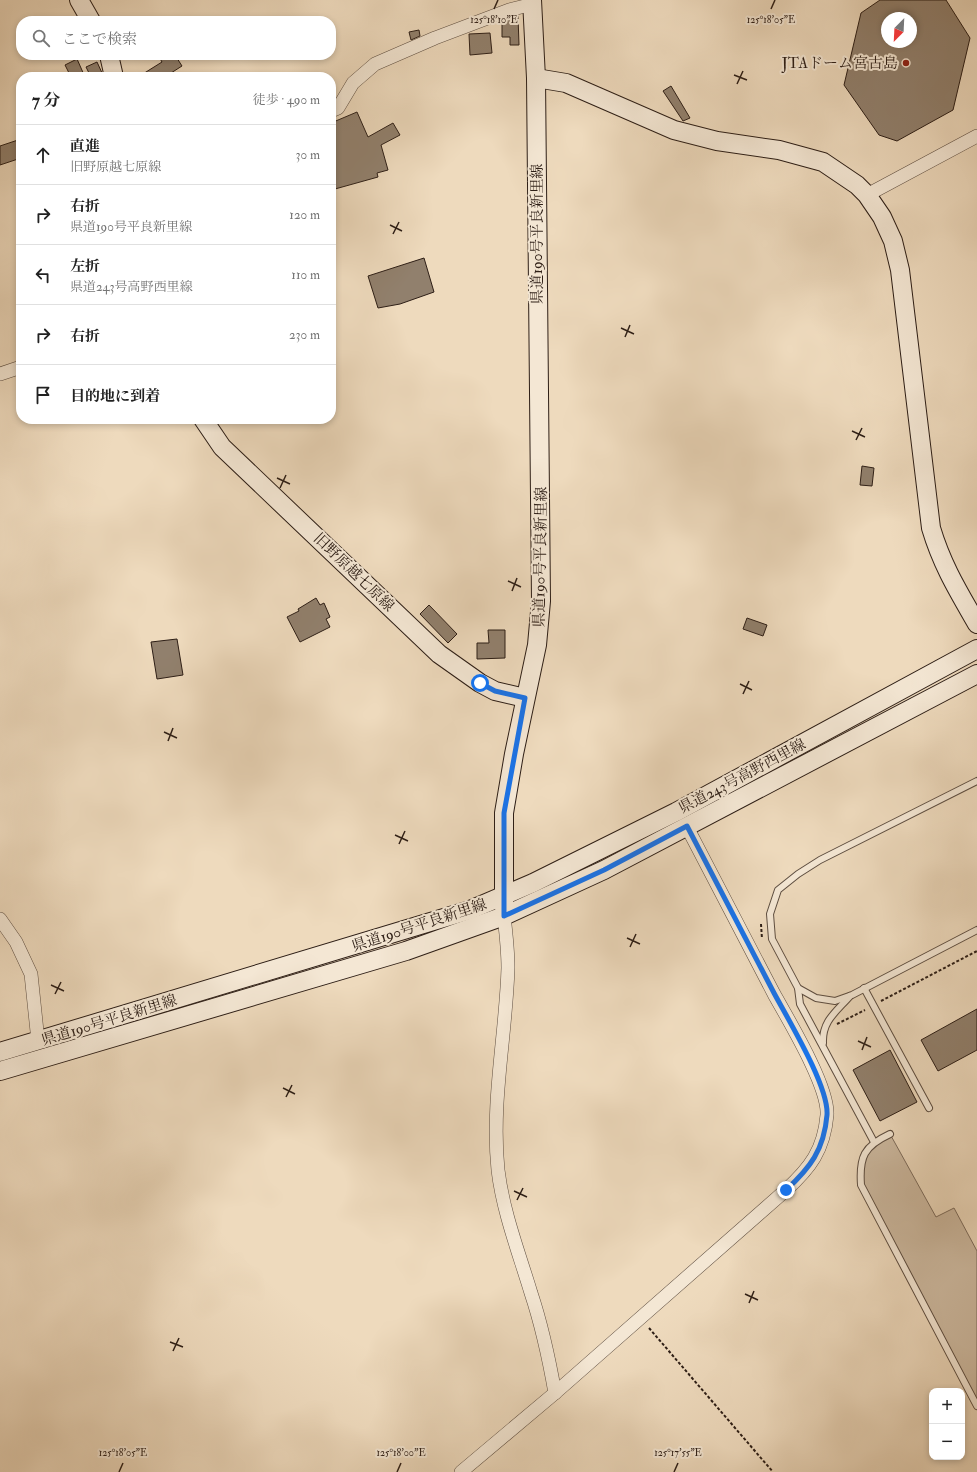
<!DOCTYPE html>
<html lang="ja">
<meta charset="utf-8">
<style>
body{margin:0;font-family:"IM FELL Double Pica","Noto Serif JP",serif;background:#f6f6f6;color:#222}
.controls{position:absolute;right:12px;bottom:12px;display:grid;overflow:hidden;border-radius:8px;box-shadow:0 2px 6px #0003}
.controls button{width:36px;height:36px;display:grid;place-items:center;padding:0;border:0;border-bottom:1px solid #e0e0e0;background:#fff;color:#222;font:20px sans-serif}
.compass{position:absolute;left:881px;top:12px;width:36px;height:36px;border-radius:50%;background:#fff;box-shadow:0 2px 6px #0003;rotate:204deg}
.stop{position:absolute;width:12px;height:12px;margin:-9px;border:3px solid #1a73e8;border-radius:50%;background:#fff}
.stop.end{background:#1a73e8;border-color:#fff;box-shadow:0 1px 4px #0008}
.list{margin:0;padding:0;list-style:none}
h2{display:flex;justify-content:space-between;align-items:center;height:52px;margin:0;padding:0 16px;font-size:17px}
h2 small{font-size:13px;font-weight:400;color:#767676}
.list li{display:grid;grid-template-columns:26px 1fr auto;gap:12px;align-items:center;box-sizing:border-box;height:60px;padding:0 16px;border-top:1px solid #e0e0e0}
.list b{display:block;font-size:15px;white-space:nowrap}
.list p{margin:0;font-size:13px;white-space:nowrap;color:#767676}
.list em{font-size:13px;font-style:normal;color:#767676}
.icon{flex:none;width:22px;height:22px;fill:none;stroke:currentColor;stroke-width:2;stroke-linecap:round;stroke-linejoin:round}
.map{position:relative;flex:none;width:977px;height:1472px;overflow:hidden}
.search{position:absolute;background:#fff;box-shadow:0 2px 6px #0003;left:16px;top:16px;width:320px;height:44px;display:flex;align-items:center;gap:10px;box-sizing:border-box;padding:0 14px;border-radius:16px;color:#767676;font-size:15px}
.panel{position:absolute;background:#fff;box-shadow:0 2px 6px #0003;left:16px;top:72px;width:320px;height:352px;border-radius:16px}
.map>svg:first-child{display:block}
.green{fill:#cdbaa1;stroke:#7d6c5c}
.building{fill:#91806d;stroke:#2d1e16;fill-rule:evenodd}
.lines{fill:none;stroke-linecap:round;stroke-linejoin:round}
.lane-casing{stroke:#5d4d40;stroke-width:8}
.street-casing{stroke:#5d4d40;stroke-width:14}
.secondary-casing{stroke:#2d1e16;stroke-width:20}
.path{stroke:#2d1e16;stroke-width:2;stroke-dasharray:3 2;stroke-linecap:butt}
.lane{stroke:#f4e7d4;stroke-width:6}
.street{stroke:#f4e7d4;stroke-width:13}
.secondary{stroke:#f4e7d4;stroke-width:18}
.route{stroke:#1a73e8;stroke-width:5}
.ticks{fill:none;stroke:#2d1e16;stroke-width:1.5}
.poi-dot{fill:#8f2418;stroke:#f4e7d4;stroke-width:1.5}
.labels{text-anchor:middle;stroke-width:4;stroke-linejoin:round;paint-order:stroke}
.poi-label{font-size:15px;fill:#2d1e16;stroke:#f4e7d4;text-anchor:end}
.street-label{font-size:15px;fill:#2d1e16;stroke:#f4e7d4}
.ticks-label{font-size:10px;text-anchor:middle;fill:#2d1e16;stroke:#f4e7d4;stroke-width:4;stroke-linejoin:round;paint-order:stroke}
</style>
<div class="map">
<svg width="977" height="1472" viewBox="0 0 977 1472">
<rect width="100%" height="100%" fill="#eedabd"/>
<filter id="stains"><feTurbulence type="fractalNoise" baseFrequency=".005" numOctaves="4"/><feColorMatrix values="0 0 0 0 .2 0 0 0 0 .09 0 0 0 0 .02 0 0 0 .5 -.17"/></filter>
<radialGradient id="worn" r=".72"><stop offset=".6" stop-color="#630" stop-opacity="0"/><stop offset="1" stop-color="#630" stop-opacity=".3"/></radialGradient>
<polygon class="green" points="890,1134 936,1217 954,1208 977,1251 977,1406 861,1185 865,1152"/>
<g class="building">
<path d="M880 0H946L970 38 953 110 897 141 879 135 844 85 861 13ZM887 18H911V42H887Z"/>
<polygon points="518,16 519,45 510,45 510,37 502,37 502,21"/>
<polygon points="419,30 420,36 411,40 409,32"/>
<polygon points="490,33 492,53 470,55 469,34"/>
<polygon points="158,55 175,55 182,66 171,73 173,77 138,77 162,62"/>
<polygon points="77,59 85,77 71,77 65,65"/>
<polygon points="97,62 103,75 91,77 86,67"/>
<polygon points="671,86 690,118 683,121 663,91"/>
<polygon points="357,112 368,137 393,123 400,135 381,145 388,170 377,173 378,177 335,189 331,174 331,123"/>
<polygon points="21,139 21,158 0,165 0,146"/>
<polygon points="424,258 434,292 400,304 378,308 368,276"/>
<polygon points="862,466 874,468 872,486 860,485"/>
<polygon points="316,598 320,605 324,603 330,617 326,619 330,627 300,642 287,617 299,611 298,609"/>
<polygon points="429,605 457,634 448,643 420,614"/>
<polygon points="747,618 767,625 763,636 743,629"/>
<polygon points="488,630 505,630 505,658 477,659 477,643 489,643"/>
<polygon points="177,639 183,675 157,679 151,642"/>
<polygon points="977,1009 977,1050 938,1071 921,1040"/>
<polygon points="890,1050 917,1102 880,1121 853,1070"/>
</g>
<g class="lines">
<defs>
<g id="lane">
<polyline points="977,781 820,860 798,874 778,890 770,914 772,939 798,988 816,998 835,1001 852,995 977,930"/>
<polyline points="798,988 800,1004 874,1142"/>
<polyline points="864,988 929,1108"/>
<path d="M823 1043C822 1021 836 1012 850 996"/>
<path d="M890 1134C864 1146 859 1157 861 1185L977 1406"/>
</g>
<g id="street">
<polyline points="331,111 338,108 353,83 375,64 435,38 509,10 533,4"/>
<polyline points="867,195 977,136"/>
<polyline points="0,374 21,367"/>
<path d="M504 916C506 933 508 951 508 968 506 1035 491 1102 498 1170 503 1212 519 1253 531 1293 542 1326 549 1359 555 1393"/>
<polyline points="0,919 16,942 31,974 38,1041"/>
<path d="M461 1472 555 1393 786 1190C810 1168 824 1150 827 1115 829 1087 789 1021 774 994 745 938 716 882 687 827"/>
</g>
<g id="secondary">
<polyline points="79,0 91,21"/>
<polyline points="109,55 114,77"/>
<path d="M536 78 566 83 674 130 717 141 779 150 823 162 857 185 867 195 882 217 893 241 900 270 931 528C942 565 958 591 977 624"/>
<polyline points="203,419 222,447 439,654 480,683 495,691 525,698"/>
<polyline points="504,908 504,813 514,754 537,645 541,601 536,78 532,0"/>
<polyline points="0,1052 470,910 533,883 676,812 977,649"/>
<polyline points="0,1071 406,951 504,916 604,870 977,674"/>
</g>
</defs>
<use href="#lane" class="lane-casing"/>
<use href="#street" class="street-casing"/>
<use href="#secondary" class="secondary-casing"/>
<g class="path">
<polyline points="761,924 762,939"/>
<polyline points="881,1001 977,951"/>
<polyline points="837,1024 865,1010"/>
<polyline points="649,1328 773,1472"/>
</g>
<use href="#lane" class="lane"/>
<use href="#street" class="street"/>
<use href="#secondary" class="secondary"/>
</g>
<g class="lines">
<path class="route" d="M480 683 495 691 525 698 504 813V916L604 870 687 826C716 882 745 938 774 993 789 1021 829 1087 827 1115 824 1150 810 1168 786 1190"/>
</g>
<path class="ticks" d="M494 9 498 0M771 9 775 0M734 75 747 80M737 84 743 71M390 225 402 231M393 234 399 222M621 328 634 334M625 337 630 325M852 431 865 437M856 440 862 428M277 478 290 484M280 488 286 475M508 581 521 587M512 591 517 578M740 684 752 690M743 694 749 681M164 732 177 738M168 741 173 728M395 835 408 841M399 844 405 831M627 938 640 944M630 947 636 934M51 985 64 991M55 994 61 982M858 1041 871 1047M862 1050 867 1037M283 1088 295 1094M286 1097 292 1085M514 1191 527 1197M517 1200 523 1188M745 1294 758 1300M749 1303 754 1291M170 1342 183 1347M173 1351 179 1338M119 1472 123 1463M397 1472 401 1463M674 1472 678 1463"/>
<circle class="poi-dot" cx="906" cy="63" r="4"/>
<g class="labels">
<g class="poi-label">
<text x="898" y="68">JTAドーム宮古島</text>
</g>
<g class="street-label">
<text transform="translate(537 234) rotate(-90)" y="5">県道190号平良新里線</text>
<text transform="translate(540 557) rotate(-89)" y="5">県道190号平良新里線</text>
<text transform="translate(354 572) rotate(44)" y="5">旧野原越七原線</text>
<text transform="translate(742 776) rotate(-28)" y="5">県道243号高野西里線</text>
<text transform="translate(419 925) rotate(-18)" y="5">県道190号平良新里線</text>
<text transform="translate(109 1020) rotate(-17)" y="5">県道190号平良新里線</text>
</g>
</g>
<g class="ticks-label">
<text x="494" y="23">125°18'10"E</text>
<text x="771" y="23">125°18'05"E</text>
<text x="123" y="1456">125°18'05"E</text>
<text x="401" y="1456">125°18'00"E</text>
<text x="678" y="1456">125°17'55"E</text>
</g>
<rect width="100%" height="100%" filter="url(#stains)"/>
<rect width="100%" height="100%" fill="url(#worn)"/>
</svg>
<div class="controls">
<button>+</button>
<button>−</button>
</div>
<svg class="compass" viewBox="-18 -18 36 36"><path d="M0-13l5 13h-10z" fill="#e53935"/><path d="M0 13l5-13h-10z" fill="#767676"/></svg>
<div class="stop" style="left:480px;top:683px"></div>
<div class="stop end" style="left:786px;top:1190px"></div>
<div class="search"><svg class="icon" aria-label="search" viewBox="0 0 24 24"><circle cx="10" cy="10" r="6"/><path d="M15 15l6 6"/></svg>ここで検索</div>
<section class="panel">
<h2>7 分<small>徒歩 · 490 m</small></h2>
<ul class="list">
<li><svg class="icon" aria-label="ahead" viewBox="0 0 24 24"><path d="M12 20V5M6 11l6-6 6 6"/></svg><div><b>直進</b><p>旧野原越七原線</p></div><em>30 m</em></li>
<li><svg class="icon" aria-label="right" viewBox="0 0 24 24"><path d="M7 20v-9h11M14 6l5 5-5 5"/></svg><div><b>右折</b><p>県道190号平良新里線</p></div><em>120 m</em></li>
<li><svg class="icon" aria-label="left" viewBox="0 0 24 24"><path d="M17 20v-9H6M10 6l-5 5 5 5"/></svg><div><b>左折</b><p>県道243号高野西里線</p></div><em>110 m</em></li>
<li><svg class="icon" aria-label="right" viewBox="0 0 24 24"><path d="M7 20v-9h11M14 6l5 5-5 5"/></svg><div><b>右折</b></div><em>230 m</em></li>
<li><svg class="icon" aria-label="arrive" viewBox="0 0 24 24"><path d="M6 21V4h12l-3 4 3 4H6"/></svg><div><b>目的地に到着</b></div></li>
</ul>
</section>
</div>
